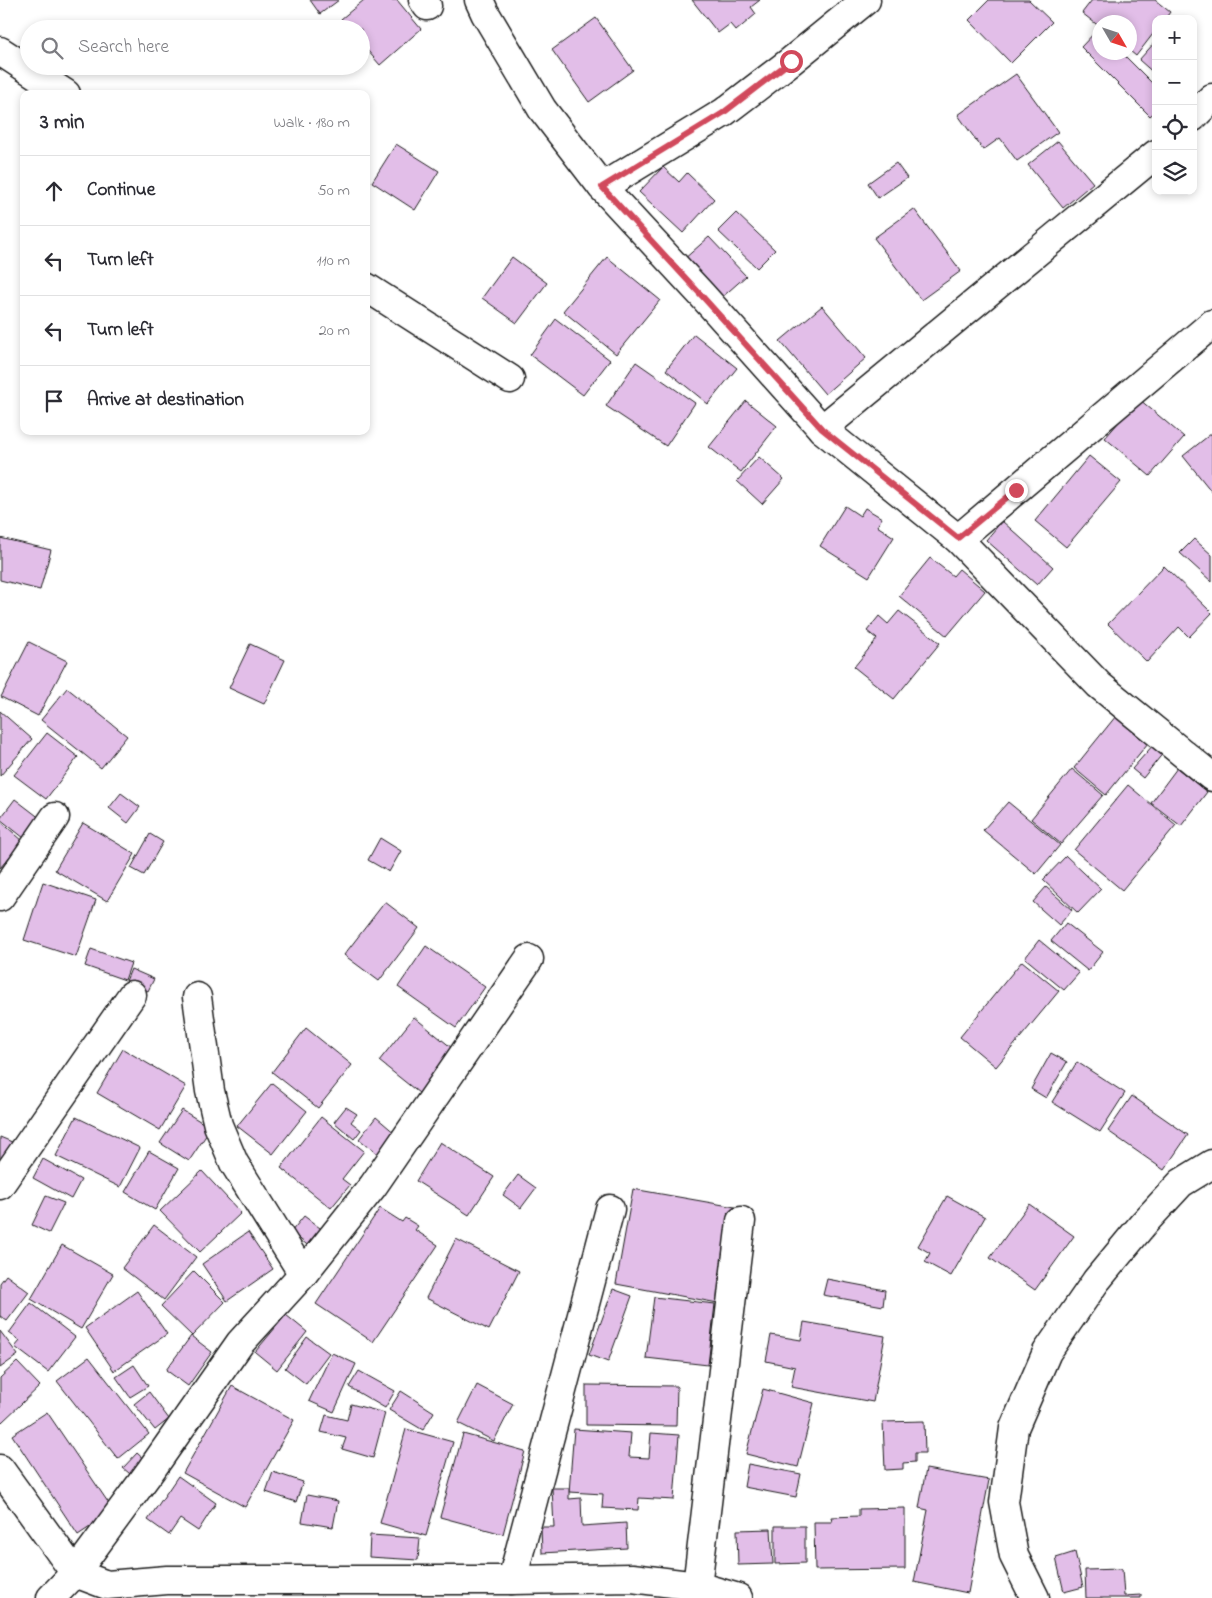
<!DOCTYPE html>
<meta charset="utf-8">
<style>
body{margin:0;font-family:"Indie Flower",sans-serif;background:#f2f2f3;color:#2b2b33}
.controls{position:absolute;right:15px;top:15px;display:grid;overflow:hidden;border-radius:10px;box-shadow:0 2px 8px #0003}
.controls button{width:45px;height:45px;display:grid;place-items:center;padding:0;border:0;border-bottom:1px solid #e1e1e2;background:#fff;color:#2b2b33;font:25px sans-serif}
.compass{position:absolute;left:1092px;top:15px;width:45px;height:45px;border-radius:50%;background:#fff;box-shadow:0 2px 8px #0003;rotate:129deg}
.stop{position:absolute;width:15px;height:15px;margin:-11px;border:4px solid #d1495b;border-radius:50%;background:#fff}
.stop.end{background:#d1495b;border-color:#fff;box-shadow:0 1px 5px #0008}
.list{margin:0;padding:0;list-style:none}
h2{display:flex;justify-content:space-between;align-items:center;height:65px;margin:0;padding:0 20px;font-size:21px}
h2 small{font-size:16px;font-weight:400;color:#7c7c81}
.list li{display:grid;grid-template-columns:32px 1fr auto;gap:15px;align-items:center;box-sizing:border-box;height:70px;padding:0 20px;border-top:1px solid #e1e1e2}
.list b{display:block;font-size:19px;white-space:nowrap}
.list em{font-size:16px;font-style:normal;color:#7c7c81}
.icon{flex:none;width:28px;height:28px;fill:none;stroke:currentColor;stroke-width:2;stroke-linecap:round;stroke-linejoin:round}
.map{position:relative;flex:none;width:1212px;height:1598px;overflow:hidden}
.search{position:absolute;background:#fff;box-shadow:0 2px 8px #0003;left:20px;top:20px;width:350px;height:55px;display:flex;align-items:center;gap:12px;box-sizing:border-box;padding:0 18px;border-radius:28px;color:#7c7c81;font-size:19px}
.panel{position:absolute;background:#fff;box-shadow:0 2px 8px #0003;left:20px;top:90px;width:350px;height:345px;border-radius:10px}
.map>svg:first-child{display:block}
.building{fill:#e2bee8;stroke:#1c1c1c}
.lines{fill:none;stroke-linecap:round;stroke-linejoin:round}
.street-casing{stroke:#1c1c1c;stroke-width:31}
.street{stroke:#fff;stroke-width:28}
.route{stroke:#d1495b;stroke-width:6}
</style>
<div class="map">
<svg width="1212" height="1598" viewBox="0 0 1212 1598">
<rect width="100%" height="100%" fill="#fff"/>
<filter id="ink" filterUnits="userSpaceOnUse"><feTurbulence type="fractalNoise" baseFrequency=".02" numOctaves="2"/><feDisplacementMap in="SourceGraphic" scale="10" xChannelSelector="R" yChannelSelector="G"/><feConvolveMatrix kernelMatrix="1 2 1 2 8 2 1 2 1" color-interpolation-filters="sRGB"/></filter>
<g filter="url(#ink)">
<g class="building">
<polygon points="310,0 339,0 320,14"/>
<polygon points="364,0 397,0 421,29 380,65 361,43 361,29 349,29 341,19"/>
<polygon points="692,0 760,0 751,7 756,14 736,31 730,24 718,33"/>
<polygon points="989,0 1029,0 1052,22 1011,63 969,20"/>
<polygon points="1092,0 1155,0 1170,12 1165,19 1156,19 1156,30 1136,56 1130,51 1130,22 1100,22 1100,27 1082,13"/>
<polygon points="596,18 633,70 589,102 552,50"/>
<polygon points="1098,29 1100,31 1100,52 1121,52 1156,87 1156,111 1150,116 1081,47"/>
<polygon points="1156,41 1156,75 1139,60"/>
<polygon points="1016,74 1058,132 1017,161 1000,138 983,150 958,115"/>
<polygon points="1058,141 1093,183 1063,208 1028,165"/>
<polygon points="396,144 439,171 415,210 372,182"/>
<polygon points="896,163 907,178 878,198 868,183"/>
<polygon points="663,167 679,182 687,173 714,199 683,233 639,192"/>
<polygon points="914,209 961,271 921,300 874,238"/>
<polygon points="736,213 775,250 757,268 718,231"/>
<polygon points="709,237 746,276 720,299 683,260"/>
<polygon points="512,257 547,283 517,323 482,298"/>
<polygon points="607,257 660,300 616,354 563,311"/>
<polygon points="822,306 866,358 825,394 780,341"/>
<polygon points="556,319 610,360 583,395 530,355"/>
<polygon points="694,334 737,368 708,404 666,370"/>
<polygon points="636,362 695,403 666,446 606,406"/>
<polygon points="1139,399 1184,437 1150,476 1105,438"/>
<polygon points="746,401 777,426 741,472 709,447"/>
<polygon points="1212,433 1212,492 1183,456"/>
<polygon points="1089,456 1121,482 1066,547 1035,521"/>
<polygon points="759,457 784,479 762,504 737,481"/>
<polygon points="845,506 860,516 865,508 882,518 877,526 894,537 869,577 820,546"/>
<polygon points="1002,521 1053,567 1037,585 986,540"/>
<polygon points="0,538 51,550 40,590 0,580"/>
<polygon points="1194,539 1212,555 1212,582 1180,553"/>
<polygon points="930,558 953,576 959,569 985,591 947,636 899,596"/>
<polygon points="1164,566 1212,613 1189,637 1179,627 1147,662 1108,624"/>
<polygon points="899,611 940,643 894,699 854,667 877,639 867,631 879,616 888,624"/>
<polygon points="29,642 67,661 38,716 1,697"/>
<polygon points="250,644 285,660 264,704 229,688"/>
<polygon points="67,688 127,736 101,768 41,720"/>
<polygon points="0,711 32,739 0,776"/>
<polygon points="1116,716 1148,743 1106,795 1074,768"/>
<polygon points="47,733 78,757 46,799 14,775"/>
<polygon points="1154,744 1164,752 1143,778 1132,769"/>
<polygon points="1177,768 1207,792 1181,826 1151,803"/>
<polygon points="1072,769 1103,795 1061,844 1031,819"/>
<polygon points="1128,785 1176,825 1122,890 1074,850"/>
<polygon points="121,793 140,807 128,823 109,808"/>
<polygon points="15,799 45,822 29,842 0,819"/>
<polygon points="1008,802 1060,845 1036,874 983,830"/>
<polygon points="0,821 23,841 0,868"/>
<polygon points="83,823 135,854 107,901 55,870"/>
<polygon points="150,834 163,842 144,875 131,868"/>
<polygon points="380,838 401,851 389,872 368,860"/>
<polygon points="1066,856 1101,889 1078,913 1043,880"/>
<polygon points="43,882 96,900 76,957 24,940"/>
<polygon points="1046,887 1072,910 1059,925 1033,902"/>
<polygon points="385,902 419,928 379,981 344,955"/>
<polygon points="1066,923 1103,952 1088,971 1051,941"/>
<polygon points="1039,940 1079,973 1064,990 1025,958"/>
<polygon points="426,946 485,987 456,1028 398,987"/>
<polygon points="91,949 131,963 125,980 85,966"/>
<polygon points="1022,961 1059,991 996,1067 960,1037"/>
<polygon points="131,969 154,979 148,991 126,981"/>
<polygon points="414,1017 452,1048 432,1074 439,1079 424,1097 379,1061"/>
<polygon points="306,1028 352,1065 318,1108 272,1072"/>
<polygon points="123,1049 186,1086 160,1130 97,1093"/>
<polygon points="1051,1053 1067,1062 1046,1098 1031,1089"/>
<polygon points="1077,1062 1125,1093 1100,1132 1052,1102"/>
<polygon points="272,1083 307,1111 273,1154 237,1126"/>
<polygon points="1132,1096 1188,1135 1164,1170 1108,1131"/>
<polygon points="346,1107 357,1114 351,1122 361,1130 354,1139 334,1122"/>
<polygon points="182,1110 211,1128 189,1161 160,1143"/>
<polygon points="76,1117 140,1148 120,1187 56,1156"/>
<polygon points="321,1117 364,1151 342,1179 350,1185 331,1208 281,1168"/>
<polygon points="376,1117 396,1134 379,1155 359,1139"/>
<polygon points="0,1137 12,1142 0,1170"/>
<polygon points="440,1142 494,1177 469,1215 416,1181"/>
<polygon points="149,1151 179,1168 155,1210 125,1192"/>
<polygon points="43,1159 81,1180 71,1199 33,1178"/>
<polygon points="202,1171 241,1213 200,1252 160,1211"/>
<polygon points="518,1175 536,1188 521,1208 503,1195"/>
<polygon points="633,1189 735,1207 718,1303 616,1284"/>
<polygon points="46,1196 64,1203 49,1233 32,1225"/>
<polygon points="947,1196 985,1217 951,1276 925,1262 930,1253 918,1246"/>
<polygon points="1029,1204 1074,1236 1035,1290 990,1258"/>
<polygon points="380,1208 402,1222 405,1218 418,1226 415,1230 438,1245 373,1342 316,1304"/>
<polygon points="304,1216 324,1231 311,1248 291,1232"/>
<polygon points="154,1225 196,1257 164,1300 122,1268"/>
<polygon points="248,1232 273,1269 227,1301 202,1264"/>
<polygon points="456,1239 519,1271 489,1330 426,1298"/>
<polygon points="62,1245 113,1274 81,1329 31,1299"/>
<polygon points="194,1271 225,1302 192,1336 161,1306"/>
<polygon points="6,1275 29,1292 7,1321 0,1316 0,1283"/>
<polygon points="827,1279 885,1290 883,1306 823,1295"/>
<polygon points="613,1289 632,1296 608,1362 589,1355"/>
<polygon points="137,1291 167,1334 114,1371 85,1328"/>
<polygon points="654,1297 715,1304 708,1365 646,1358"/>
<polygon points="31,1303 75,1337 48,1372 15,1347 20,1341 9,1333"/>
<polygon points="286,1315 307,1332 277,1370 255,1352"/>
<polygon points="804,1322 885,1336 873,1402 791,1387 795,1367 766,1361 771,1335 801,1340"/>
<polygon points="0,1331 18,1355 0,1368"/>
<polygon points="191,1336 212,1352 188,1386 166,1370"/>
<polygon points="307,1337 329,1353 306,1384 285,1368"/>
<polygon points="332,1353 356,1364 334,1412 309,1401"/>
<polygon points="89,1357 149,1434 118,1459 57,1381"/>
<polygon points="17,1362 40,1386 2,1422 0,1420 0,1378"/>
<polygon points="134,1365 148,1386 130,1397 116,1377"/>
<polygon points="359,1371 395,1391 385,1408 349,1387"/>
<polygon points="477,1385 513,1404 494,1441 458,1423"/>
<polygon points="586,1385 677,1386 676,1426 586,1425"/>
<polygon points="232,1386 294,1420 245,1507 183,1473"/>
<polygon points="763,1389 814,1403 798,1467 746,1454"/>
<polygon points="401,1391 434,1412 423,1430 389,1410"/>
<polygon points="149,1392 169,1419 155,1430 134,1404"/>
<polygon points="351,1404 385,1413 373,1458 342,1449 346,1438 321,1432 326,1415 347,1420"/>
<polygon points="47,1412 114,1511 78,1535 12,1435"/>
<polygon points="924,1421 925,1453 915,1453 915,1462 903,1463 903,1469 885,1470 883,1422"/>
<polygon points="406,1429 453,1442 426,1536 380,1523"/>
<polygon points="574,1429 631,1433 629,1457 649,1458 651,1433 679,1435 674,1500 639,1498 638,1510 602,1508 603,1494 569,1492"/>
<polygon points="463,1434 525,1451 503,1534 440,1517"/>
<polygon points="137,1453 149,1464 136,1479 123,1468"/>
<polygon points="748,1464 801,1474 796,1497 744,1487"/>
<polygon points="926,1469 989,1480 968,1593 914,1582 928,1510 919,1508"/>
<polygon points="273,1472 303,1482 296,1502 266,1492"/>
<polygon points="178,1476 216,1503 198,1531 180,1519 169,1535 148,1520"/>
<polygon points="552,1488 569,1488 569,1499 581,1498 582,1526 626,1523 627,1548 542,1553 541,1527 554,1527"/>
<polygon points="307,1495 338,1501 333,1527 302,1522"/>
<polygon points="905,1508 905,1569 815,1570 814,1522 832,1522 831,1517 859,1516 859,1509"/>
<polygon points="775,1526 805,1526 805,1563 775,1564"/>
<polygon points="771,1529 773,1564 738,1565 737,1530"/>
<polygon points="370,1535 420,1538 418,1560 369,1557"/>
<polygon points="1075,1552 1083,1587 1064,1592 1056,1558"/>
<polygon points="1122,1569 1124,1596 1141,1595 1141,1598 1086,1598 1085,1570"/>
</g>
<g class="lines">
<defs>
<g id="street">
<polyline points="423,0 427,6"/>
<polyline points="479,0 485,13 542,109 602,187 702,295 822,429 958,539 1099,685 1212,777"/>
<polyline points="0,51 66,94"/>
<polyline points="1193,117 1212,98"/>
<polyline points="602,187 723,113 791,61 866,0"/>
<polyline points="366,287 510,379"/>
<polyline points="822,429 1156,154"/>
<polyline points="958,539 1212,324"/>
<polyline points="0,897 55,817"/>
<polyline points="197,997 210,1091 218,1125 234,1163 303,1274"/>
<polyline points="0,1185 132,995"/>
<polyline points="0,1469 75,1573 151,1470 240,1343 303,1274 373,1186 529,959"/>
<polyline points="512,1580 610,1209"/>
<polyline points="697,1586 741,1221"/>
<polyline points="51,1598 75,1573 107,1585 167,1580 512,1580 632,1578 697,1586 738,1598"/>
<polyline points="1035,1598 1014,1556 1004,1502 1014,1428 1047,1352 1096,1281 1144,1223 1181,1183 1212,1164"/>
</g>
</defs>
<use href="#street" class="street-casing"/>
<use href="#street" class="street"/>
</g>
</g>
<g class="lines" filter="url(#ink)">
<polyline class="route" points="791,61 723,113 602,187 702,296 822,429 958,538 1016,490"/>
</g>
</svg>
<div class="controls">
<button>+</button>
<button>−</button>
<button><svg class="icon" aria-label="locate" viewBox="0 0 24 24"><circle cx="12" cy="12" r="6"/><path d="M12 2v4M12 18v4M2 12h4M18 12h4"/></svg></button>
<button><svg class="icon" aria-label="layers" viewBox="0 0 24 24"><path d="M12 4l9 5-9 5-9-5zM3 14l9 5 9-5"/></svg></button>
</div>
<svg class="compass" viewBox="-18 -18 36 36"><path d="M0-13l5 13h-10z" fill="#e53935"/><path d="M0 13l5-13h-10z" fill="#7c7c81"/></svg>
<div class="stop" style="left:791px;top:61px"></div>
<div class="stop end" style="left:1016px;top:490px"></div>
<div class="search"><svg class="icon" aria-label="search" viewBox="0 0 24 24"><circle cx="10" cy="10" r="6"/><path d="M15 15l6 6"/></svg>Search here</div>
<section class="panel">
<h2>3 min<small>Walk · 180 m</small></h2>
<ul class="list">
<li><svg class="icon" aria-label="ahead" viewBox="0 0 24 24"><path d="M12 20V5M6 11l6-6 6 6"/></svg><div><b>Continue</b></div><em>50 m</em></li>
<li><svg class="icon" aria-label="left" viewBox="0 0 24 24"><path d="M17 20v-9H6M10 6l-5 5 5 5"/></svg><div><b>Turn left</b></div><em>110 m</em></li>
<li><svg class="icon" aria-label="left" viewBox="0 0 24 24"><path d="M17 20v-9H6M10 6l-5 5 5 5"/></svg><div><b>Turn left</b></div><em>20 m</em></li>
<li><svg class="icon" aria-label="arrive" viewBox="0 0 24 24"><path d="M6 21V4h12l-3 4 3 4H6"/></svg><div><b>Arrive at destination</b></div></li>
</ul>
</section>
</div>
